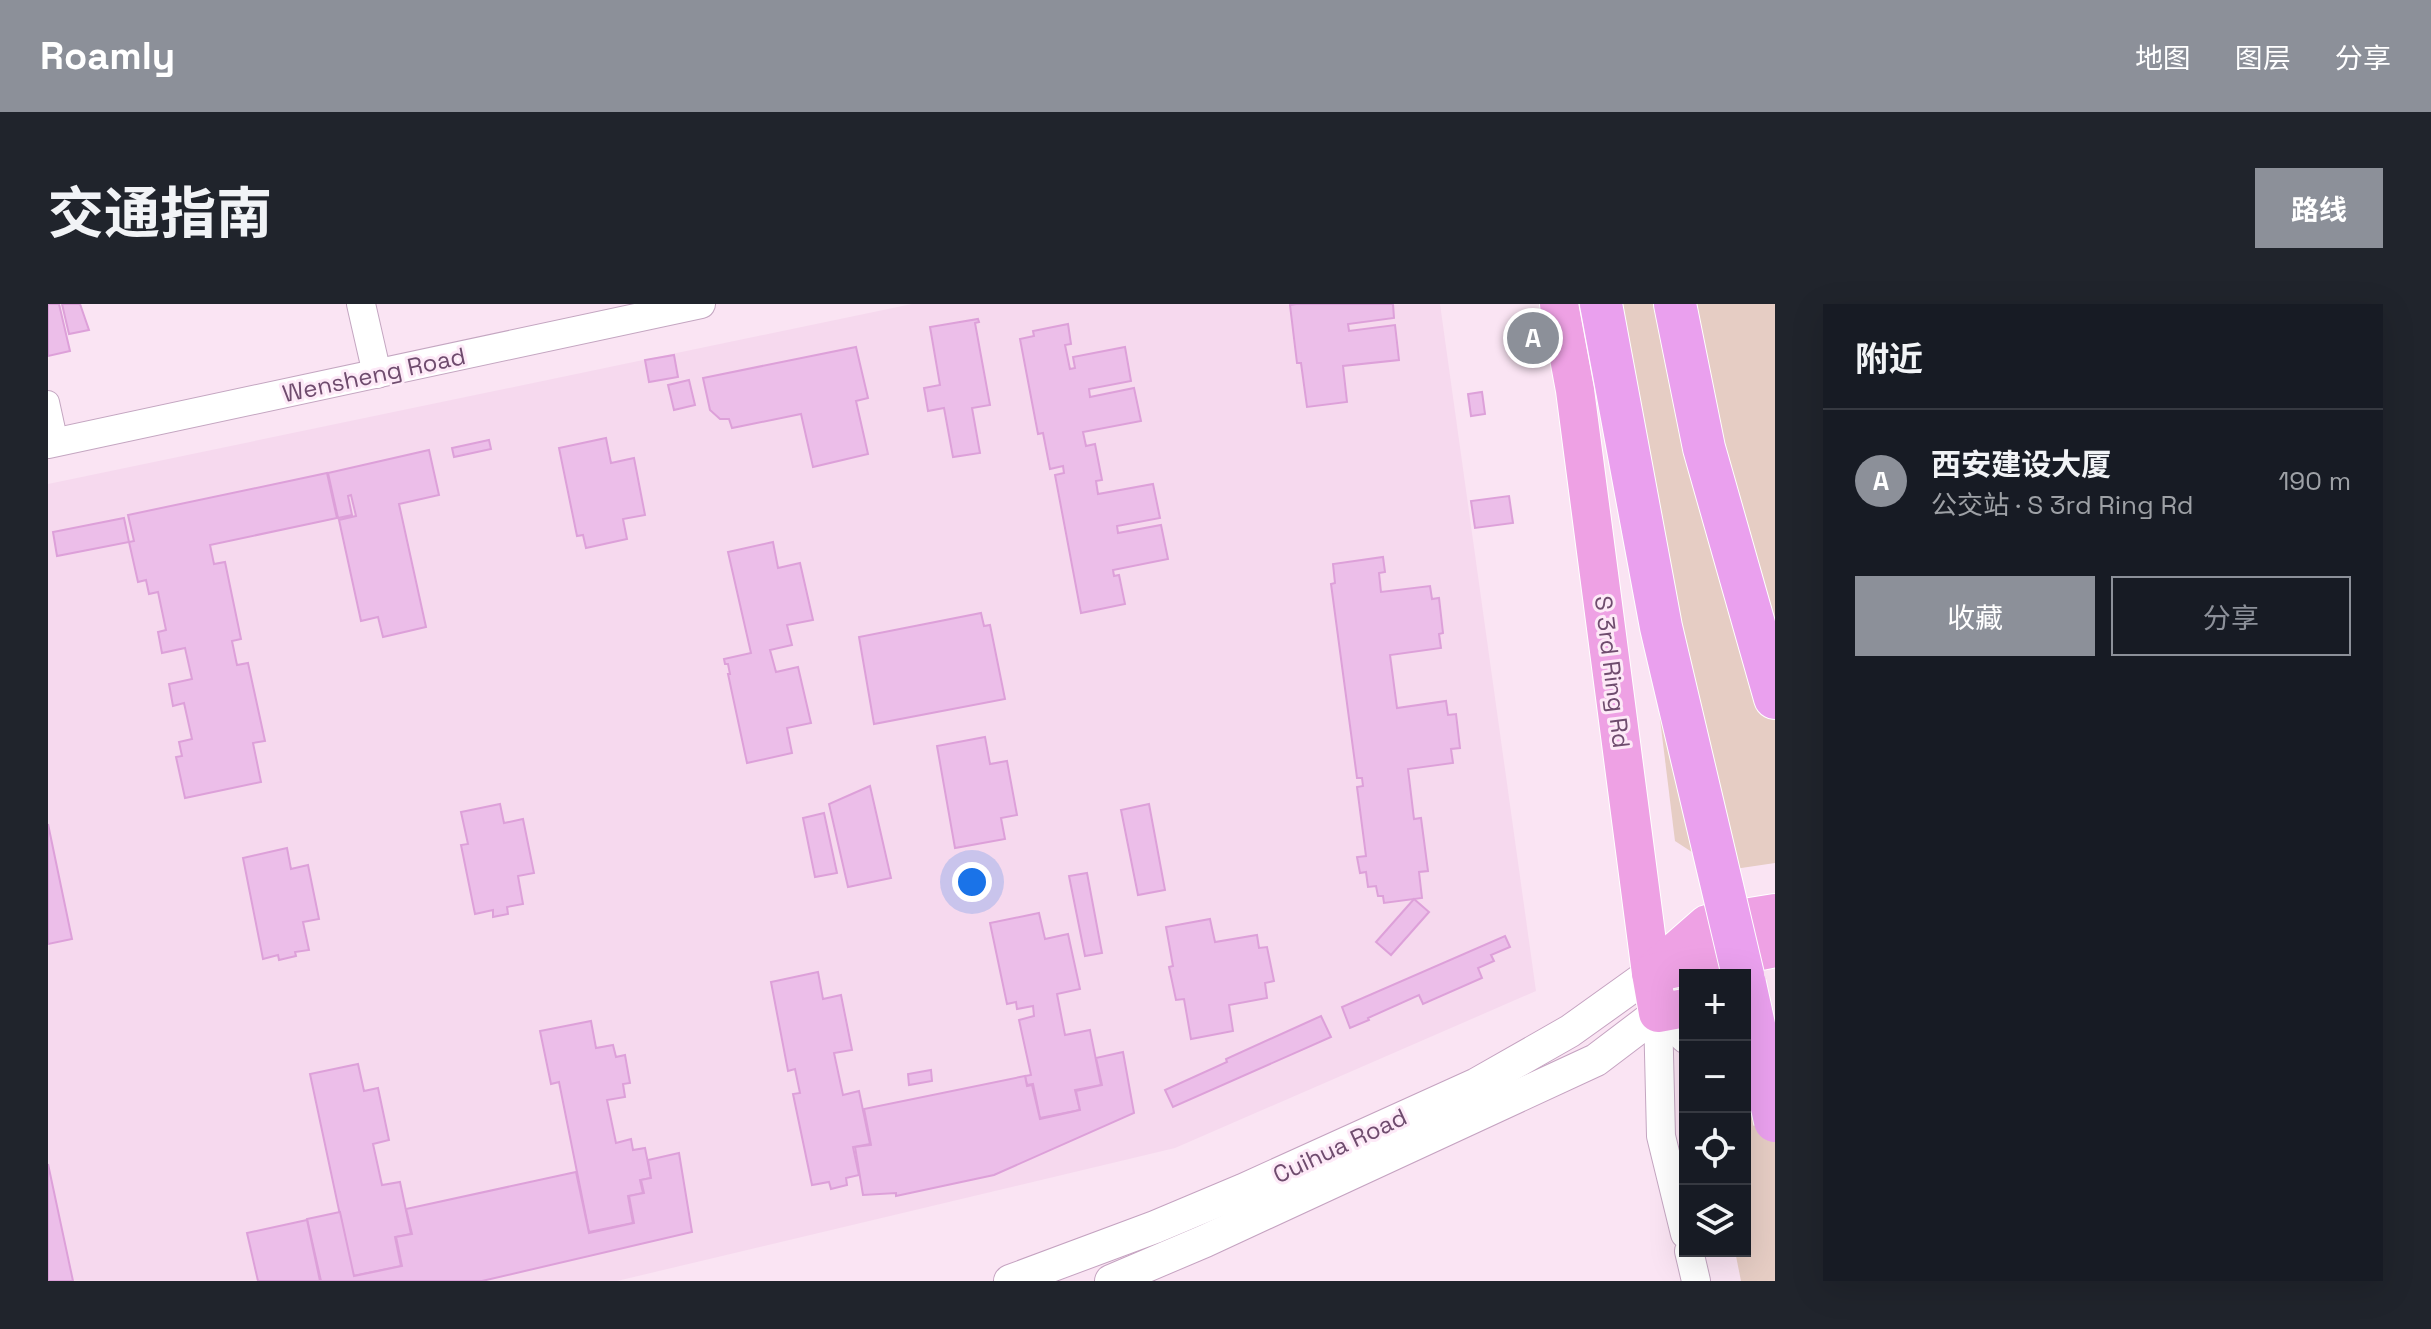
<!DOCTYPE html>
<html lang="zh">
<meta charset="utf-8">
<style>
body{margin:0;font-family:"Space Grotesk","Noto Sans SC",sans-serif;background:#20242c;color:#f1f3f6}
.controls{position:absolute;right:24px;bottom:24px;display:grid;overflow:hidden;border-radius:0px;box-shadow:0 8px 32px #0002}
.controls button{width:72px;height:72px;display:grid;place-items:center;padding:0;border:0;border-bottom:2px solid #363941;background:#171b24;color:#f1f3f6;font:40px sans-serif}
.you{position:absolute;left:924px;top:578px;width:28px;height:28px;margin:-20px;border:6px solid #fff;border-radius:50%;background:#1a73e8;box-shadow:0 0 0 12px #1a73e833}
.badge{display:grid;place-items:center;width:52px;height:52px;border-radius:50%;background:#8c9099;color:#fff;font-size:26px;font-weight:700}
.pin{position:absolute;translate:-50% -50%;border:4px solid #fff;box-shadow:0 2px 8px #0006}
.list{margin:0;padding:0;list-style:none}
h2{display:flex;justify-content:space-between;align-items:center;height:104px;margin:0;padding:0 32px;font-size:34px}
h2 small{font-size:26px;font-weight:400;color:#9ea1a6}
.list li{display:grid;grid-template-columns:52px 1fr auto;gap:24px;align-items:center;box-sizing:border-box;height:144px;padding:0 32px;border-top:2px solid #363941}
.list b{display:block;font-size:30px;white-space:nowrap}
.list p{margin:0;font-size:26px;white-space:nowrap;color:#9ea1a6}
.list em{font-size:26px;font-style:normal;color:#9ea1a6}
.actions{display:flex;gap:16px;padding:24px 32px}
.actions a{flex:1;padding:18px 0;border:2px solid #8c9099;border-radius:0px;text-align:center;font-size:28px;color:#8c9099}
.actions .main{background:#8c9099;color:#fff}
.icon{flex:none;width:44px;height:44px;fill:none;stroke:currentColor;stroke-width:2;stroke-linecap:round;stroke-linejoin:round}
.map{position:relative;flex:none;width:1727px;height:977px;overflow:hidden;border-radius:0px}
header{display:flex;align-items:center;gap:48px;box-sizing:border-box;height:112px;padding:0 40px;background:#8c9099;color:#fff}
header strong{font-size:38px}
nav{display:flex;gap:44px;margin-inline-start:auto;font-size:28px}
.intro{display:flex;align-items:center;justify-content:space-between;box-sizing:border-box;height:192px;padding:0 48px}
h1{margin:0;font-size:56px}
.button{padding:20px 36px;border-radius:0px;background:#8c9099;color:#fff;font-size:28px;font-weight:700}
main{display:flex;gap:48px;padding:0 48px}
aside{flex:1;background:#171b24;border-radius:0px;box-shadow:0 8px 32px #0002}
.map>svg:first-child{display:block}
.residential{fill:#f6d9ee}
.green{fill:#e6cdc4}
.building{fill:#ecbee9;stroke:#dda0d9;stroke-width:2}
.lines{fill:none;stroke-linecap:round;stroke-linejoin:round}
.minor-casing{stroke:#c4a6c1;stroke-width:24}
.tertiary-casing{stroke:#c4a6c1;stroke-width:30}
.secondary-casing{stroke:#c5a3c1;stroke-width:34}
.trunk-casing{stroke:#fff;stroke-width:40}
.motorway-casing{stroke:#fff;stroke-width:44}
.minor{stroke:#fff;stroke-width:22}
.tertiary{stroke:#fff;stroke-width:28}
.secondary{stroke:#fff;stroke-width:32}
.trunk{stroke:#eea1e4;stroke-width:38}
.motorway{stroke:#eaa0ee;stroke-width:42}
.motorway-bridge-casing{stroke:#fff;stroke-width:44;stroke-linecap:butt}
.motorway-bridge{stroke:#eaa0ee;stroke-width:42}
.labels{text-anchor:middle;stroke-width:6;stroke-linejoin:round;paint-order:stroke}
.street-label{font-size:24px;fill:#6f4c6e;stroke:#fde9f7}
</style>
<header>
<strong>Roamly</strong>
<nav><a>地图</a><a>图层</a><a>分享</a></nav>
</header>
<div class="intro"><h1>交通指南</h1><a class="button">路线</a></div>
<main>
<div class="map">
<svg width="1727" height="977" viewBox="0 0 1727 977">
<rect width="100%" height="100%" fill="#fae4f3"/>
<polygon class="residential" points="864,0 1392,0 1488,687 1127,844 569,977 0,977 0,180"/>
<g class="green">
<polygon points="1561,0 1727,0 1727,559 1673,567 1627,537"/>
<polygon points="1727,790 1727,977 1693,977 1687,947 1697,947 1697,797"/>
</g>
<g class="building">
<polygon points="0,0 11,0 22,47 0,52"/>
<polygon points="14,0 32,0 41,26 21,30"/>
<polygon points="1248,0 1345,0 1346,14 1300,20 1301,27 1347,21 1351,56 1295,62 1299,98 1259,103 1253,59 1249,59 1242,1"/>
<polygon points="930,15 931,18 927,19 942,101 924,104 932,149 905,153 896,104 880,107 876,84 892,81 882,23"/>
<polygon points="1020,20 1023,40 1017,41 1022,65 1027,64 1025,53 1077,43 1083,77 1041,85 1042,93 1086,84 1093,117 1035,128 1038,142 1047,140 1054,176 1048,177 1050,190 1105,180 1112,214 1069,222 1070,229 1113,221 1120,255 1065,266 1066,272 1071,271 1077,300 1033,309 1007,171 1016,169 1015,162 1002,165 995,129 990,130 972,35 986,32 985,27"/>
<polygon points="808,43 820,94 808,97 820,150 765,163 753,110 684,124 681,115 672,115 662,106 655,74"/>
<polygon points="626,51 630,73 601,78 597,56"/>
<polygon points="641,76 647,101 626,106 620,81"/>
<polygon points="1434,88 1437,110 1423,112 1420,90"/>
<polygon points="558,134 563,159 586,154 597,211 575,215 579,235 538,244 535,231 529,232 511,144"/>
<polygon points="441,136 443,145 406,153 404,144"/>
<polygon points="381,146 391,191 351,200 378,323 335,333 330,313 313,317 291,216 308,212 303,191 300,192 304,211 290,214 280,169"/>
<polygon points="279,169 289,214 162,241 166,260 177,258 193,335 184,337 189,361 200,359 217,437 205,439 213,478 137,494 128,453 134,452 131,438 144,435 136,399 125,402 121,380 144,375 137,344 114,349 110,328 118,326 110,288 101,290 98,276 90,278 81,238 86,237 80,211"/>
<polygon points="1461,192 1465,219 1427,224 1423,197"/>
<polygon points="76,214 81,238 9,252 5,228"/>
<polygon points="725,238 730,264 752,259 765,316 739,321 744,341 722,346 728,368 750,363 763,419 739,424 744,449 699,459 680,370 682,370 680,360 677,360 676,355 703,349 680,248"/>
<polygon points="1335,253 1337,268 1331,269 1333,288 1382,282 1384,295 1391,294 1395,329 1391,330 1393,344 1342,351 1349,404 1398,397 1400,411 1408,410 1412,444 1403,445 1405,459 1360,465 1366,515 1373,514 1380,567 1371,568 1374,594 1336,599 1335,592 1330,592 1328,582 1320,583 1318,568 1312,569 1309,553 1318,552 1309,483 1315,482 1314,474 1309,474 1283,280 1287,279 1285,260"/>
<polygon points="933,309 936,322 942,321 957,395 826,420 811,333"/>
<polygon points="937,433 942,460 959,457 969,511 953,514 957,535 907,544 889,442"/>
<polygon points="822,482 843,574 800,583 781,500"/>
<polygon points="452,500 456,519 475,515 486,569 470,572 475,600 459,603 460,610 445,613 445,606 427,610 413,541 420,540 413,508"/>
<polygon points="1101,500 1117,586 1090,591 1073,506"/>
<polygon points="776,509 789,569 767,573 755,514"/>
<polygon points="0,520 24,635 0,640"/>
<polygon points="239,544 243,565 260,561 271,615 255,618 261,646 247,648 248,652 231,656 230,651 215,655 195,554"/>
<polygon points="1039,569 1054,649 1037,652 1021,572"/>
<polygon points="1366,595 1381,608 1343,651 1328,638"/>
<polygon points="991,609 997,635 1020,630 1032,685 1009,690 1017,731 1042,726 1053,781 1027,786 1032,806 992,814 985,780 979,781 977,772 983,771 971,716 986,712 985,702 969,705 968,698 959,700 942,619"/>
<polygon points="1162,615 1167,638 1209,631 1211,644 1219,643 1226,677 1217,679 1219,694 1181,701 1185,727 1143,735 1136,695 1128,696 1121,663 1125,662 1118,623"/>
<polygon points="1457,632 1462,643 1443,651 1446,657 1430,664 1434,674 1375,700 1371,691 1320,714 1321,716 1302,724 1294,703"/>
<polygon points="770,668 775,695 793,691 804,746 786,749 795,791 811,787 822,840 805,843 811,871 798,874 799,881 783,885 781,878 764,881 745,790 752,789 747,765 740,767 723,678"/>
<polygon points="1273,712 1283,733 1125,803 1117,786 1179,758 1178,755"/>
<polygon points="543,717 548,744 565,741 568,753 577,751 582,779 575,780 577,793 559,796 568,839 583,835 585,846 597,844 603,874 592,876 595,889 580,892 585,919 541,928 511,778 503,780 492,727"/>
<polygon points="1075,748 1086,809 946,871 848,892 848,889 815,891 807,843 823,841 816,805 977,772 979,782 984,781 992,815 1032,806 1028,787 1054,781 1048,754"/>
<polygon points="310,760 316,787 330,784 341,836 325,840 334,881 352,878 363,930 347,933 353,962 305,972 262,770"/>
<polygon points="883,766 884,777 861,781 860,770"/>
<polygon points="631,849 644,928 434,977 273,977 259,915 292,908 306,972 354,962 348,933 364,930 358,905 528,868 541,929 586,919 581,892 596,889 593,876 603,874 600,856"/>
<polygon points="0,860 25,977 0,977"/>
<polygon points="259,916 272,977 210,977 199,929"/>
</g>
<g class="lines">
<defs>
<polyline id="minor" points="0,98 9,139"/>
<g id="tertiary">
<polyline points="313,0 329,70"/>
<polyline points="0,140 653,0"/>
<polyline points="1610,709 1613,832 1637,930"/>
<polyline points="1610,709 1637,735"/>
<polyline points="1641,947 1648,977"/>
</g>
<g id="secondary">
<polyline points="962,977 1107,923 1195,886 1429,780 1522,727 1603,669"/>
<polyline points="1063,977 1157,937 1548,756 1610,709"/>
</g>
<g id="trunk">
<polyline points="1511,0 1527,86 1603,669 1610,709 1637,704"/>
<polyline points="1603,669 1659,620 1727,609"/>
<polyline points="1605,669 1727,644"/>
</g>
<polyline id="motorway" points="1627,0 1656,144 1727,394"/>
</defs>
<use href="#minor" class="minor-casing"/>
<use href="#tertiary" class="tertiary-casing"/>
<use href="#secondary" class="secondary-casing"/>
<use href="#trunk" class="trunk-casing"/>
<use href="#motorway" class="motorway-casing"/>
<use href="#minor" class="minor"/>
<use href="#tertiary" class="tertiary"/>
<use href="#secondary" class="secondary"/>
<use href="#trunk" class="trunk"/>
<use href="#motorway" class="motorway"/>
<defs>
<g id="motorway-bridge">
<polyline points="1553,0 1613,323 1695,671"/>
<polyline points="1697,680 1727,817"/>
</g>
</defs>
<use href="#motorway-bridge" class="motorway-bridge-casing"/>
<use href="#motorway-bridge" class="motorway-bridge"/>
</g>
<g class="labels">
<g class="street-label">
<text transform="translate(326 71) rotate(-12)" y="8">Wensheng Road</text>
<text transform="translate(1564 368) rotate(83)" y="8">S 3rd Ring Rd</text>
<text transform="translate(1292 842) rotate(-25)" y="8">Cuihua Road</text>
</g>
</g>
</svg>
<div class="controls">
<button>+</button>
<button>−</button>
<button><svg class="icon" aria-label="locate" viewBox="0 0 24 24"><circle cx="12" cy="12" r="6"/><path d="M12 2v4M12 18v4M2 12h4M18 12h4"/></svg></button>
<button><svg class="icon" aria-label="layers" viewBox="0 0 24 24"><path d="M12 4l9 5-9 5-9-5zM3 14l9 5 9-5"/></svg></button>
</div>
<div class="you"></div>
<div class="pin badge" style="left:1485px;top:34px">A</div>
</div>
<aside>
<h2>附近<small></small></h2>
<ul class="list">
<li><span class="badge">A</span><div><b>西安建设大厦</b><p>公交站 · S 3rd Ring Rd</p></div><em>190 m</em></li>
</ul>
<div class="actions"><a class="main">收藏</a><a>分享</a></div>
</aside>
</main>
